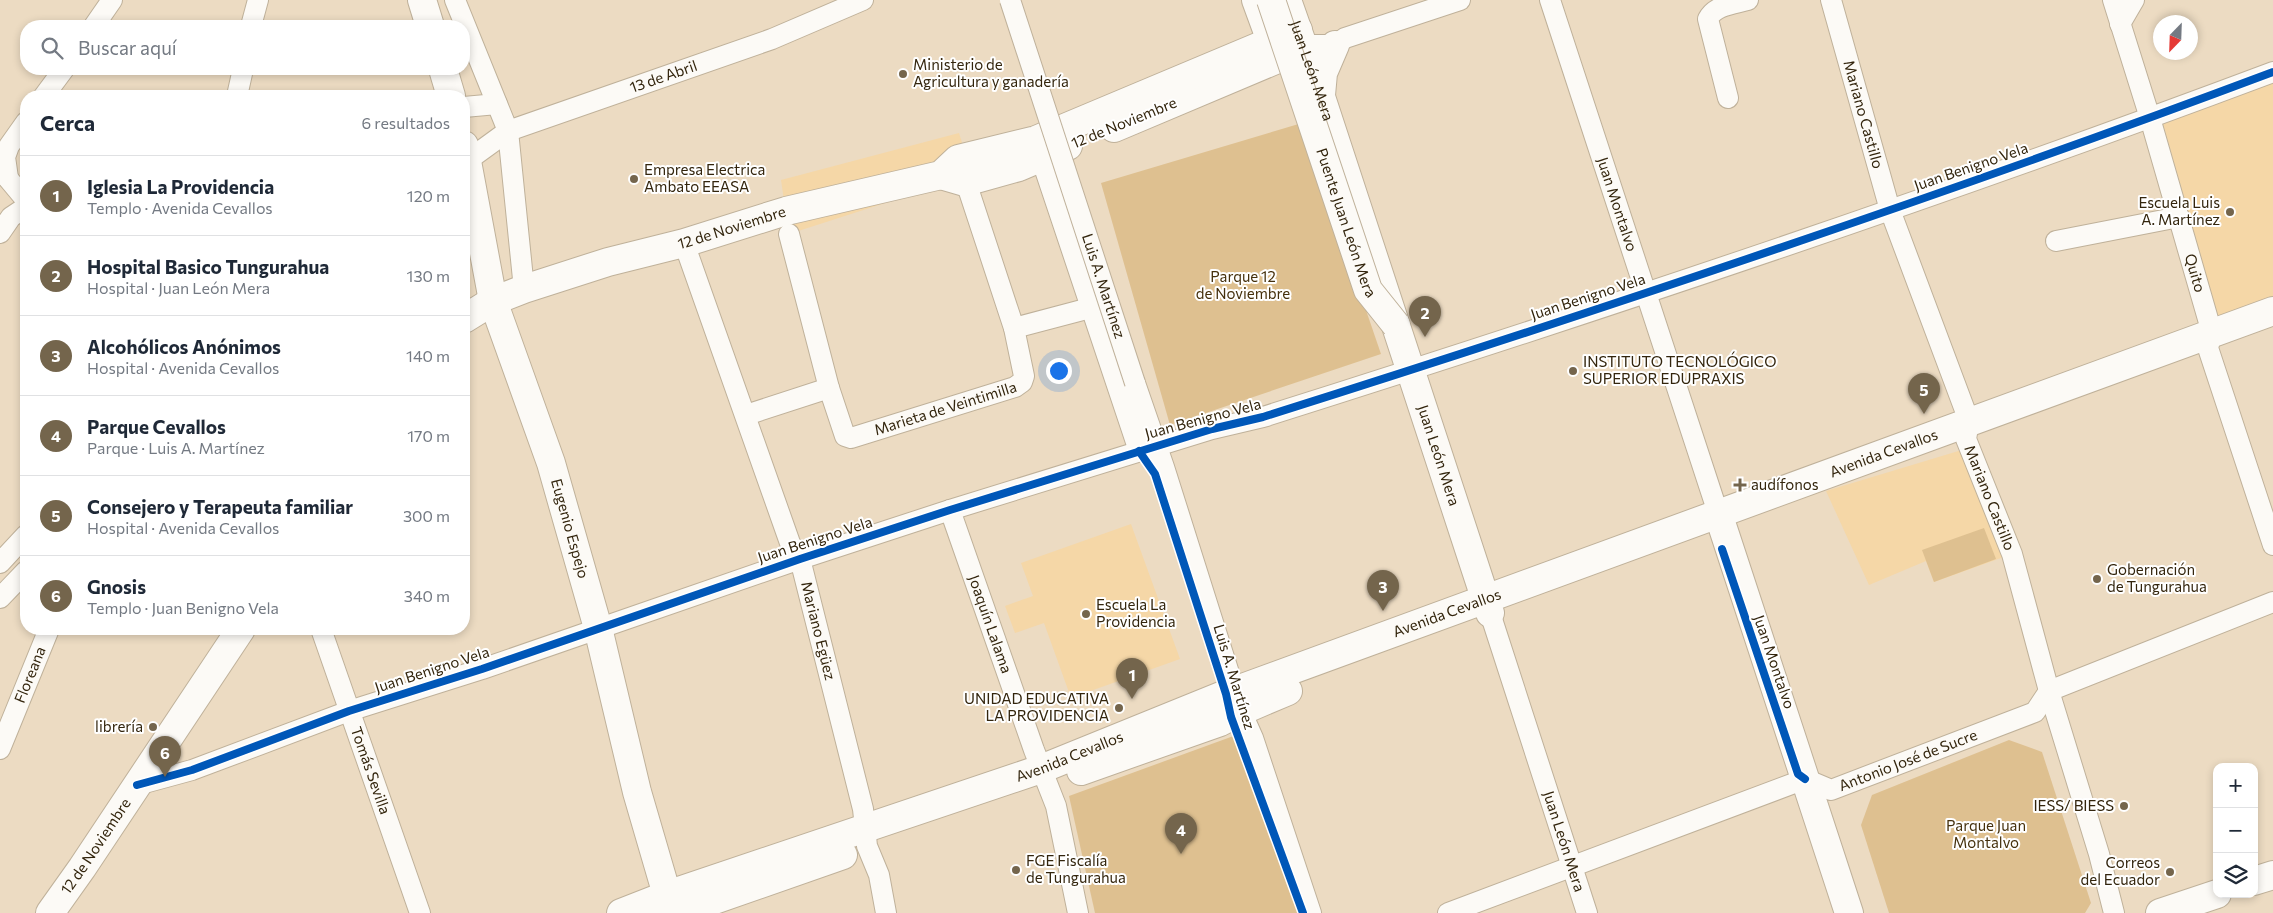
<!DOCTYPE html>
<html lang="es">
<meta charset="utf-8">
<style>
body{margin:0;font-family:Commissioner,sans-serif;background:#f2f2f3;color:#1f2937}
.controls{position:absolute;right:15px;bottom:15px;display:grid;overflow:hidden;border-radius:10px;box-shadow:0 2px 8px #0003}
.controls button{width:45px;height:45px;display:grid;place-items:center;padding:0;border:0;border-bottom:1px solid #e0e1e3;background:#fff;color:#1f2937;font:25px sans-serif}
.compass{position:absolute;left:2153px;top:15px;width:45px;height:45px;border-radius:50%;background:#fff;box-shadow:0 2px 8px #0003;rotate:203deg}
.you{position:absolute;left:1058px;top:370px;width:18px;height:18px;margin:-12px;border:4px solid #fff;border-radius:50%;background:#1a73e8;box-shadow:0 0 0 8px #1a73e833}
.badge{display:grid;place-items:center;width:32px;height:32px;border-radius:50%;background:#74654c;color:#fff;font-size:16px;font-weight:700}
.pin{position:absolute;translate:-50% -41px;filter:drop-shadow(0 1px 2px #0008)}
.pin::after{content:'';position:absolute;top:26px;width:18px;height:15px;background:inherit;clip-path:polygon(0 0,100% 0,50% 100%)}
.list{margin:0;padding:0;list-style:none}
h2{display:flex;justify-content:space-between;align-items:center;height:65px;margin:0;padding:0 20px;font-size:21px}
h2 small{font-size:16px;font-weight:400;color:#747a83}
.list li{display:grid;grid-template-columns:32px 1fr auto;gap:15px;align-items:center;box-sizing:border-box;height:80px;padding:0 20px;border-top:1px solid #e0e1e3}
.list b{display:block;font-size:19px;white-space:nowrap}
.list p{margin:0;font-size:16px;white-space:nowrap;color:#747a83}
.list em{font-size:16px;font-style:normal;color:#747a83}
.icon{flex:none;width:28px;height:28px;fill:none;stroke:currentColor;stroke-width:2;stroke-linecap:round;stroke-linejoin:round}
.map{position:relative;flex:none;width:2273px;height:913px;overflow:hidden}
.search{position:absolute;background:#fff;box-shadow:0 2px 8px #0003;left:20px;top:20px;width:450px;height:55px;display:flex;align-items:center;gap:12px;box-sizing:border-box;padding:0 18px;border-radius:20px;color:#747a83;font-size:19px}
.panel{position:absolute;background:#fff;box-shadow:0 2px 8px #0003;left:20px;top:90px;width:450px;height:545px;border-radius:20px}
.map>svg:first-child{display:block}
.built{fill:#f5d7a7}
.green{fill:#dec090}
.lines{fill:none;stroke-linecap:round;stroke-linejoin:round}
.street-casing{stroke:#bfb19a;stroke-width:22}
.secondary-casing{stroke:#bfb19a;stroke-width:30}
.street{stroke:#fcfaf6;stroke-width:20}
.secondary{stroke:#fcfaf6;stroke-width:28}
.street-bridge-casing{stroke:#bfb19a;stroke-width:22;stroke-linecap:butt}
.secondary-bridge-casing{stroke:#bfb19a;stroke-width:30;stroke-linecap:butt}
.street-bridge{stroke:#fcfaf6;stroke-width:20}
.secondary-bridge{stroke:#fcfaf6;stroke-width:28}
.cycleway-casing{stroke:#fff;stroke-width:11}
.cycleway{stroke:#0057b8;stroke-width:8}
.poi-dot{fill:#74654c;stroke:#fff;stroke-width:2}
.labels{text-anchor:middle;stroke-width:4;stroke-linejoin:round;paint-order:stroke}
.poi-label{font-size:15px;fill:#33250d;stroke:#fff;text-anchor:start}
.street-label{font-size:15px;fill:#33250d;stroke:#fff}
.park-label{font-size:15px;fill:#45300c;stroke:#fff}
</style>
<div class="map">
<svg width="2273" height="913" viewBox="0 0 2273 913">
<rect width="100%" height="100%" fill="#ecdbc2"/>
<g class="built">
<polygon points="2273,78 2273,300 2219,320 2163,124"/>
<polygon points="959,133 972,175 789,234 781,180"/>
<polygon points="1975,446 2012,554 1934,582 1926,561 1869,585 1826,491"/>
<polygon points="1131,524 1180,659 1071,698 1044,623 1015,633 1005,606 1033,596 1021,563"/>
</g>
<g class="green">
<polygon points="1302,123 1381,354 1170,425 1101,183"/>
<polygon points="1984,528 1996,559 1934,582 1922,550"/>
<polygon points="1239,734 1299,913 1095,913 1069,796"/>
<polygon points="2009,740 2042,752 2091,903 2085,913 1889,913 1861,825 1872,795"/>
</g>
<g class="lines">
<defs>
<g id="street">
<polyline points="455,0 508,131 524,289"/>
<path id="s1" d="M1550 0 1718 513"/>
<path id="s2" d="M1831 0 1890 210 1969 421 1966 439 2012 554 2049 691 2099 854 2114 913"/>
<path id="s3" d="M2113 0 2150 118 2212 333 2208 348 2273 545"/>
<polyline points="2120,24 2134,0"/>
<polyline points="94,26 112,0"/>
<polyline points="251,26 258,0"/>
<polyline points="1303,45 1335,45 1345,38 1460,0"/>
<polyline points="44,96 64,69"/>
<polyline points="237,96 243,69"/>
<path d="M1728 98 1708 19C1715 5 1734 4 1748 0"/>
<polyline points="464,107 497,104"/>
<polyline points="1037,146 1139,451"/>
<path id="s4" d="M464 163 508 131 772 39 863 0"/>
<polyline points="0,169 26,200"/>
<polyline points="8,178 5,157 9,146 26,122"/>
<polyline points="0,233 11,217 26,207"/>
<path id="s5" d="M789 234 829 388 845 436 851 438 1015 387 1022 382 1024 376 1014 328 962 170"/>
<polyline points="2056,241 2179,217"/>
<path id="s6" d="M684 243 790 543 800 559 863 809 867 846 879 875 886 913"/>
<polyline points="1014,328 1090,308"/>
<polyline points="1135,383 1164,467 1241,711 1253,738 1311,913"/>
<polyline points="746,415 829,388"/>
<path id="s7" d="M950 510 1034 750 1056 806 1078 913"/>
<polyline points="0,563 26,535"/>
<polyline points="0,598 26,571"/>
<path id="s8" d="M1490 613 1587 913"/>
<path id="s9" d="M321 629 420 913"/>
<path id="s10" d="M0 749 49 629"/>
<path d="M137 785 192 770 349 711 482 669 800 559 950 510 1212 429 1263 417C1602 310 1940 197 2273 72"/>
<path id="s11" d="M1448 913 1805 779 1831 790 2035 712 2049 691 2273 602"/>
</g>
<g id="secondary">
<polyline points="422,0 430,26"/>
<polyline points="1256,0 1271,41"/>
<path id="s12" d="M1287 0 1321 97 1490 613"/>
<polyline points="443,69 451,96"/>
<polyline points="1321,95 1323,73 1335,45"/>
<polyline points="1114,128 1280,58"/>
<path id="s13" d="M464 145 493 301 551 463 598 628 637 792 672 912"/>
<polyline points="941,175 965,182 1019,167 1068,146"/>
<path id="s14" d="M464 319 493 301 524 289 608 262 684 243 786 211 941 175 958 159 1036 140 1298 30"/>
<polyline points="1718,513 1849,913"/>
<polyline points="1081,771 1220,722 1241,711 1288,691"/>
<polyline points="2254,881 2273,875"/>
<path id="s15" d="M50 913 82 868 241 629"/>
<path id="s16" d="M621 913 667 895 1041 769 1226 694 2273 311"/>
<polyline points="677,913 843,855"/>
<polyline points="2160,913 2217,894"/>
</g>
</defs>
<use href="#street" class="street-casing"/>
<use href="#secondary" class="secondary-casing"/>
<use href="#street" class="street"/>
<use href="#secondary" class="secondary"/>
<defs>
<g id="street-bridge">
<path id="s17" d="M1010 0 1135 383"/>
</g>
<g id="secondary-bridge">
<path id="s18" d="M1271 0 1368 290 1396 325"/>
</g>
</defs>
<use href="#street-bridge" class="street-bridge-casing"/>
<use href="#secondary-bridge" class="secondary-bridge-casing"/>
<use href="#street-bridge" class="street-bridge"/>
<use href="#secondary-bridge" class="secondary-bridge"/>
<defs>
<g id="cycleway">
<polyline points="1139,451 1155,474 1226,694 1231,717 1303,913"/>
<polyline points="1722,549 1798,774 1805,779"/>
<path d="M137 785 192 770 349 711 482 669 800 559 950 510 1212 429 1263 417C1602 310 1940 197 2273 72"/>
</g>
</defs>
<use href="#cycleway" class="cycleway-casing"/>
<use href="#cycleway" class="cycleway"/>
</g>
<g class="poi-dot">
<circle cx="903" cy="74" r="5"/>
<circle cx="634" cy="179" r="5"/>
<circle cx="2230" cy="212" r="5"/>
<circle cx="1573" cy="371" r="5"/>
<path d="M1737.5 477.5h5v5h5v5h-5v5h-5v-5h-5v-5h5z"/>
<circle cx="2097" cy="579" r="5"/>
<circle cx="1086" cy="614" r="5"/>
<circle cx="1119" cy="708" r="5"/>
<circle cx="153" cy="727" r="5"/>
<circle cx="2124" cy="806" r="5"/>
<circle cx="1016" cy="870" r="5"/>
<circle cx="2170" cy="872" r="5"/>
</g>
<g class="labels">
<g class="poi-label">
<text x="913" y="70">Ministerio de<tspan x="913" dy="17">Agricultura y ganadería</tspan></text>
<text x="644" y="175">Empresa Electrica<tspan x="644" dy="17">Ambato EEASA</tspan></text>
<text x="2220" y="208" text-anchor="end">Escuela Luis<tspan x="2220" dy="17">A. Martínez</tspan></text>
<text x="1583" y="367">INSTITUTO TECNOLÓGICO<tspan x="1583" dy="17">SUPERIOR EDUPRAXIS</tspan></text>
<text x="1751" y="490">audífonos</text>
<text x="2107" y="575">Gobernación<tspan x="2107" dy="17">de Tungurahua</tspan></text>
<text x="1096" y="610">Escuela La<tspan x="1096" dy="17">Providencia</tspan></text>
<text x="1109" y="704" text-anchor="end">UNIDAD EDUCATIVA<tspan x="1109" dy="17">LA PROVIDENCIA</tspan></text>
<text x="143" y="732" text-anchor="end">librería</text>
<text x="2114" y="811" text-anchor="end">IESS/ BIESS</text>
<text x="1026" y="866">FGE Fiscalía<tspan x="1026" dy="17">de Tungurahua</tspan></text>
<text x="2160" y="868" text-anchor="end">Correos<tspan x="2160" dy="17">del Ecuador</tspan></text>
</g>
<g class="street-label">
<text dy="5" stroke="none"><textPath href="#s12" startOffset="75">Juan León Mera</textPath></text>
<text dy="5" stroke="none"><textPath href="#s4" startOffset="219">13 de Abril</textPath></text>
<text dy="5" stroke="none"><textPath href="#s2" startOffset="119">Mariano Castillo</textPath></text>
<text transform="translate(1124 123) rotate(-22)" y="5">12 de Noviembre</text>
<text transform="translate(1971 167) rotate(-19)" y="5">Juan Benigno Vela</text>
<text dy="5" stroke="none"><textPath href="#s1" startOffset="215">Juan Montalvo</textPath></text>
<text dy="5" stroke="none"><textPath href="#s18" startOffset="235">Puente Juan León Mera</textPath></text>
<text dy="5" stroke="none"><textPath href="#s14" startOffset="284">12 de Noviembre</textPath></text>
<text dy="5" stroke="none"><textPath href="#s3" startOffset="285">Quito</textPath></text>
<text dy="5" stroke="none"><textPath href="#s17" startOffset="301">Luis A. Martínez</textPath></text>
<text transform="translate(1588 297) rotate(-18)" y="5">Juan Benigno Vela</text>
<text dy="5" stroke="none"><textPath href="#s5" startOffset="315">Marieta de Veintimilla</textPath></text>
<text transform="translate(1203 419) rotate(-15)" y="5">Juan Benigno Vela</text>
<text dy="5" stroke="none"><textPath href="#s16" startOffset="1344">Avenida Cevallos</textPath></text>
<text dy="5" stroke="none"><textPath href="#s12" startOffset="480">Juan León Mera</textPath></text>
<text dy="5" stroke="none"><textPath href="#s2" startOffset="525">Mariano Castillo</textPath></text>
<text dy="5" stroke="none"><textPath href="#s13" startOffset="399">Eugenio Espejo</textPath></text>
<text transform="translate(815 540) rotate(-18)" y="5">Juan Benigno Vela</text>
<text dy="5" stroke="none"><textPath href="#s16" startOffset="879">Avenida Cevallos</textPath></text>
<text dy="5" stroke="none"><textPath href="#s7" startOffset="121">Joaquín Lalama</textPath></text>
<text dy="5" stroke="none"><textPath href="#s6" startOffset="411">Mariano Egüez</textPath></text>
<text transform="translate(1774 662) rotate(71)" y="5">Juan Montalvo</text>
<text transform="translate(432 670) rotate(-18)" y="5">Juan Benigno Vela</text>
<text dy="5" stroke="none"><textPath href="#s10" startOffset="80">Floreana</textPath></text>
<text transform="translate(1234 677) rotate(73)" y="5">Luis A. Martínez</text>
<text dy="5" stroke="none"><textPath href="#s16" startOffset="475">Avenida Cevallos</textPath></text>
<text dy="5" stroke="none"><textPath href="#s11" startOffset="492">Antonio José de Sucre</textPath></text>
<text dy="5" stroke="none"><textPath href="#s9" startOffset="150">Tomás Sevilla</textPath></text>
<text dy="5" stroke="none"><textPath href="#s8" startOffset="240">Juan León Mera</textPath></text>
<text dy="5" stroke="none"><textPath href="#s15" startOffset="81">12 de Noviembre</textPath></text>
</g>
<g class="park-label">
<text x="1243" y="282">Parque 12<tspan x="1243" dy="17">de Noviembre</tspan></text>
<text x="1986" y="831">Parque Juan<tspan x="1986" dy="17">Montalvo</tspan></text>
</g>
</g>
</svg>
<div class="controls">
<button>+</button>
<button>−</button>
<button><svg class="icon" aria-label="layers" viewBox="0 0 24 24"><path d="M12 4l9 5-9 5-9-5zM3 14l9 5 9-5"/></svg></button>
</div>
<svg class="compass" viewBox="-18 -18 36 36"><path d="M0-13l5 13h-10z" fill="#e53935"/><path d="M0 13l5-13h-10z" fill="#747a83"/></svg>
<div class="you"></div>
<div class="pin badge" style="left:1132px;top:699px">1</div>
<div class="pin badge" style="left:1425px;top:337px">2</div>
<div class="pin badge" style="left:1383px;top:611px">3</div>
<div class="pin badge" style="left:1181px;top:854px">4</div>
<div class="pin badge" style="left:1924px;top:414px">5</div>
<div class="pin badge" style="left:165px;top:777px">6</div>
<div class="search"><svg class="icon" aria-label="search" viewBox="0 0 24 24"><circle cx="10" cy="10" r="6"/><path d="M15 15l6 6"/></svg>Buscar aquí</div>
<section class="panel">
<h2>Cerca<small>6 resultados</small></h2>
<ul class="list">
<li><span class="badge">1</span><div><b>Iglesia La Providencia</b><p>Templo · Avenida Cevallos</p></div><em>120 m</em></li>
<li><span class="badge">2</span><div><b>Hospital Basico Tungurahua</b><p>Hospital · Juan León Mera</p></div><em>130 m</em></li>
<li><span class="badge">3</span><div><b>Alcohólicos Anónimos</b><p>Hospital · Avenida Cevallos</p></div><em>140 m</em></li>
<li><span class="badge">4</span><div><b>Parque Cevallos</b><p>Parque · Luis A. Martínez</p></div><em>170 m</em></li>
<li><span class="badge">5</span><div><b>Consejero y Terapeuta familiar</b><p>Hospital · Avenida Cevallos</p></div><em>300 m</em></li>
<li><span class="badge">6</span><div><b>Gnosis</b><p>Templo · Juan Benigno Vela</p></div><em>340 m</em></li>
</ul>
</section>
</div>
